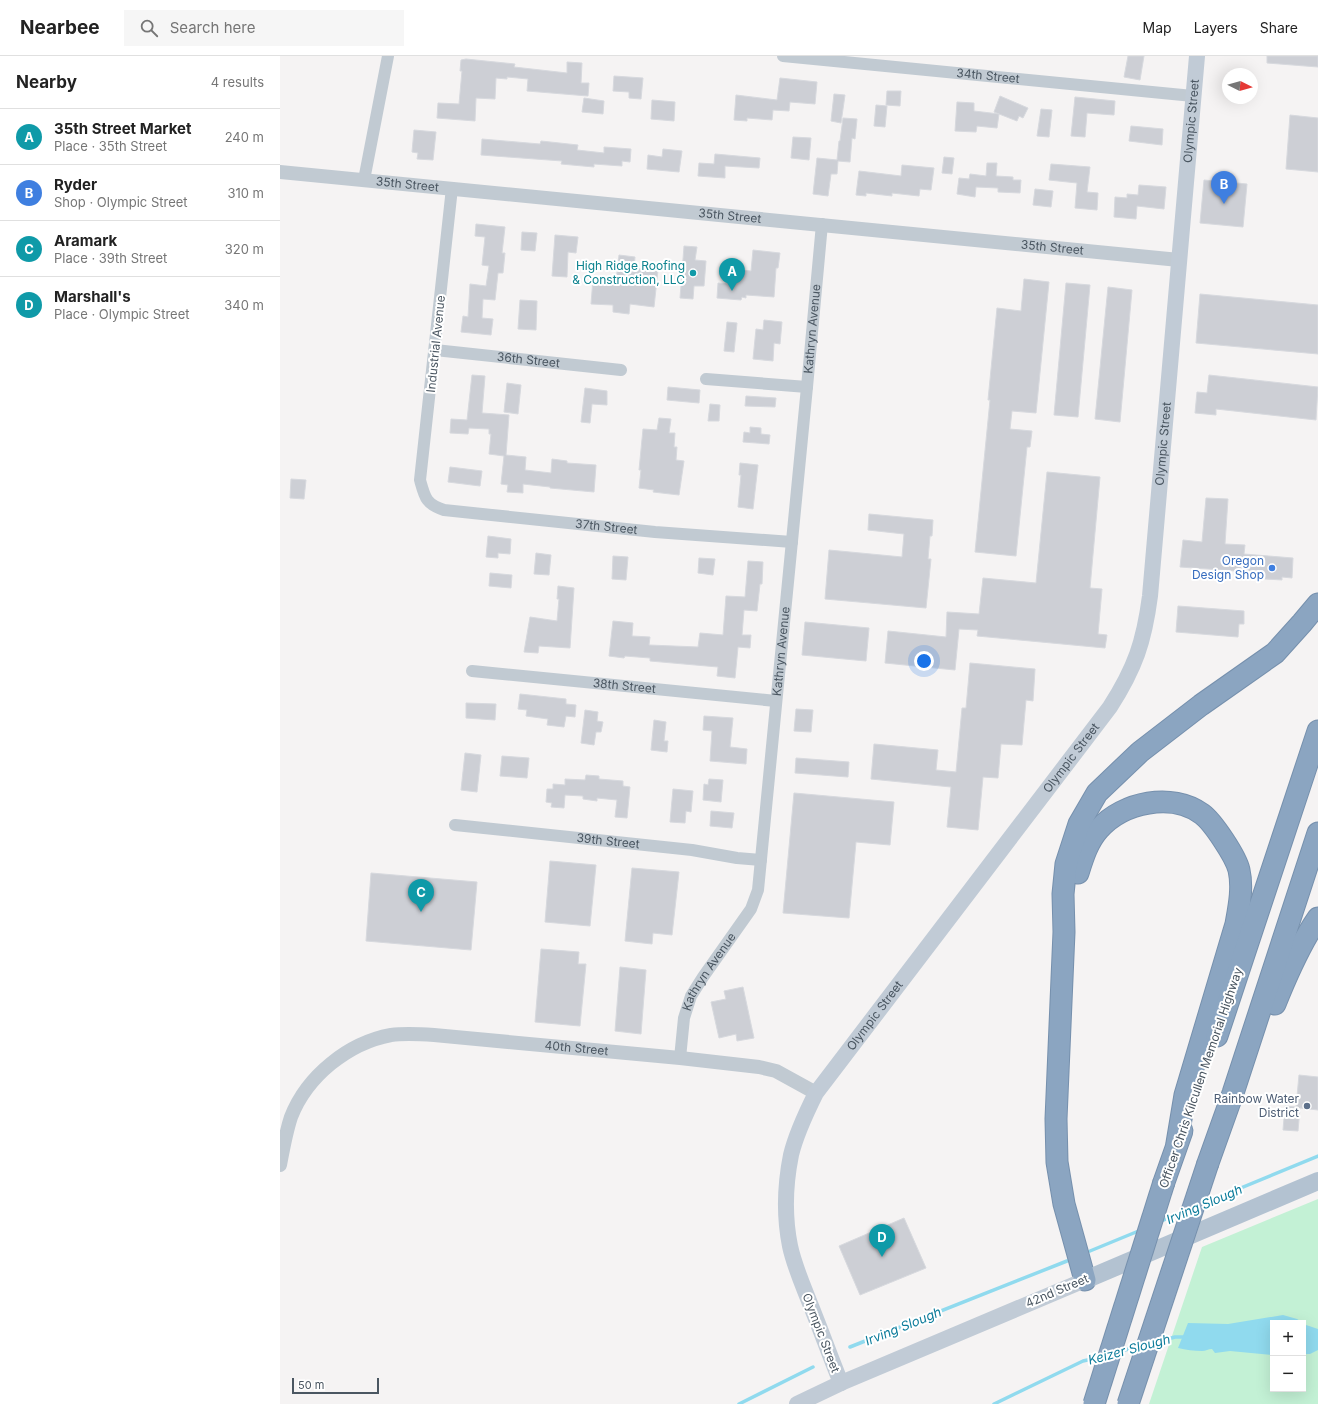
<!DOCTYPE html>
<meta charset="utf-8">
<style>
body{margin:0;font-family:Inter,sans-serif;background:#f6f6f6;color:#222}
.controls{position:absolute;right:12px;bottom:12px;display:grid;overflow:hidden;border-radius:0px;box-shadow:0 4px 16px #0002}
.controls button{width:36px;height:36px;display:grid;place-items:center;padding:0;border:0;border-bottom:1px solid #e0e0e0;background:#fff;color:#222;font:20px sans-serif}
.compass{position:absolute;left:942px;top:12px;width:36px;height:36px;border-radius:50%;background:#fff;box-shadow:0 4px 16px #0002;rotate:95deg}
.scale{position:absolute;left:12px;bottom:10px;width:87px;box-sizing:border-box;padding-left:4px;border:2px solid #4a5661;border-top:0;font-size:11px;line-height:14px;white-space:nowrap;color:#4a5661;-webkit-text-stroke:3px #fff;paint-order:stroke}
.you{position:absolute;left:644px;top:605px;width:14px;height:14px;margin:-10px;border:3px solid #fff;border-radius:50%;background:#1a73e8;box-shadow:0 0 0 6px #1a73e833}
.badge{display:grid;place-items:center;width:26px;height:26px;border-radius:50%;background:#1a73e8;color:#fff;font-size:13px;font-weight:700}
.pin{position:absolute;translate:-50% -33px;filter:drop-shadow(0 1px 2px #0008)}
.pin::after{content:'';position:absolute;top:21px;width:14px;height:12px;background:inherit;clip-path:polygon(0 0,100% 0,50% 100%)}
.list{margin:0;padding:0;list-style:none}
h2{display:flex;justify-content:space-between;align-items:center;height:52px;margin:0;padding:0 16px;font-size:17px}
h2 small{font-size:13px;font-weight:400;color:#767676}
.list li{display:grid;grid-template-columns:26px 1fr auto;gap:12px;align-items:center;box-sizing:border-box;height:56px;padding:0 16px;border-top:1px solid #e0e0e0}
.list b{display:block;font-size:15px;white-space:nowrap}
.list p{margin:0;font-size:13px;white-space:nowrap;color:#767676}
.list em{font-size:13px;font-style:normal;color:#767676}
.icon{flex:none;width:22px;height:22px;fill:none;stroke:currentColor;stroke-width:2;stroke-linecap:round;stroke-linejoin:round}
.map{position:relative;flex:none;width:1038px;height:1348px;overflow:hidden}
header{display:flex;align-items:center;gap:24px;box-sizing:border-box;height:56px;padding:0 20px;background:#fff;border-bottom:1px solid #e0e0e0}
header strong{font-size:19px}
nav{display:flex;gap:22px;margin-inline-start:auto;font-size:14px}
.search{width:280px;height:36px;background:#f6f6f6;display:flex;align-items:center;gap:10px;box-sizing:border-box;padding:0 14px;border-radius:0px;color:#767676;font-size:15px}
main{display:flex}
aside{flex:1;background:#fff}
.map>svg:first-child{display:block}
.green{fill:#c3f1d5;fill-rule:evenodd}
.water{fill:#90daee}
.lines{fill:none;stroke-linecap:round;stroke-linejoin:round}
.stream{stroke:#90daee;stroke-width:3.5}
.building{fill:#cdcfd5;stroke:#d7d9de}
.motorway-casing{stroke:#7690ad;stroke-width:23}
.minor{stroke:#c1cad2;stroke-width:12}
.tertiary{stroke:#c1cad2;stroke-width:14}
.secondary{stroke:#c1cbd6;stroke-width:16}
.primary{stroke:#b3c2d1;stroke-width:18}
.motorway{stroke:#8ba5c1;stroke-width:21}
.motorway-bridge-casing{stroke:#7690ad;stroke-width:23;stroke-linecap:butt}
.motorway-bridge{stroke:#8ba5c1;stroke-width:21}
.culture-dot{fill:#0f9aa8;stroke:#fff;stroke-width:1.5}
.shop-dot{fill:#3f7fe0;stroke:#fff;stroke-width:1.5}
.service-dot{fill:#5c6f8a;stroke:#fff;stroke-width:1.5}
.labels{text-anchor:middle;stroke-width:4;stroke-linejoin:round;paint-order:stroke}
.street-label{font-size:12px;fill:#4a5661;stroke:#fff}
.culture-label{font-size:12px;fill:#0d838f;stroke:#fff;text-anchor:end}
.shop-label{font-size:12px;fill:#366cbe;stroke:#fff;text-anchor:end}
.service-label{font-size:12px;fill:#4e5e75;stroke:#fff;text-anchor:end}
.water-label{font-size:13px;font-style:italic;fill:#0c7c9b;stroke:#fff}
</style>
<header>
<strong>Nearbee</strong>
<div class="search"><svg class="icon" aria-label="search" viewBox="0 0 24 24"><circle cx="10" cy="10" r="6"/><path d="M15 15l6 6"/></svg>Search here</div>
<nav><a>Map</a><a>Layers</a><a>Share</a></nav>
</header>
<main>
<aside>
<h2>Nearby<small>4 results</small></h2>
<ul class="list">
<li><span class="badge" style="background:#0f9aa8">A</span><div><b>35th Street Market</b><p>Place · 35th Street</p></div><em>240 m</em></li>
<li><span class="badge" style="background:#3f7fe0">B</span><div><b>Ryder</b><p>Shop · Olympic Street</p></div><em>310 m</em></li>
<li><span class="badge" style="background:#0f9aa8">C</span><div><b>Aramark</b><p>Place · 39th Street</p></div><em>320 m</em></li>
<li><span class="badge" style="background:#0f9aa8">D</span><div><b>Marshall's</b><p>Place · Olympic Street</p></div><em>340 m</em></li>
</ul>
</aside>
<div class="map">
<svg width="1038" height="1348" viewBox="0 0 1038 1348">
<rect width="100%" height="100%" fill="#f5f3f3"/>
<path class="green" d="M1038 1143V1348H869L922 1191ZM993 1267H1023V1333H993Z"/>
<g class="water">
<path d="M1003 1259 1017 1263 1023 1267H993V1299L950 1295 935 1297 932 1293C928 1293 926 1295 922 1295 914 1295 906 1294 898 1292L908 1267 948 1268Z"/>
<polygon points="1023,1267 1026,1269 1038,1273 1038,1294 1030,1298 1023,1298"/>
</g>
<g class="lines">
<g class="stream">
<polyline points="922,1148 1038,1100"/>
<polyline points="879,1166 903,1156"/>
<polyline points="810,1195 861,1174"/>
<polyline points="877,1286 895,1281 906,1281"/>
<polyline points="570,1291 787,1205"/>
<polyline points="838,1296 859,1290"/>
<polyline points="459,1348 533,1311"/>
<polyline points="714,1348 803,1305 821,1301"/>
</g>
</g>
<g class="building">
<polygon points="848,0 864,0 860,24 844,21"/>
<polygon points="987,0 1038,0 1038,11 987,7"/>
<polygon points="186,3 235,8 234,11 287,17 287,6 302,7 301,27 309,27 308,40 247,35 248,23 227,21 227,23 216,22 215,43 196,42 195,65 157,62 158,47 179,48 182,15 180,15 181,4"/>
<polygon points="334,20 363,22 361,43 349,42 349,36 333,35"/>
<polygon points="500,22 537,26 535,48 510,46 509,55 493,54 492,64 467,62 467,65 454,64 456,39 497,44"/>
<polygon points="607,35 621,35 620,50 606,49"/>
<polygon points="554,38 565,39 561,67 551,65"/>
<polygon points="720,40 748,52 743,62 739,60 737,65 714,56"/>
<polygon points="795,41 835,45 834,59 807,57 805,81 791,80"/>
<polygon points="304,42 324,45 323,58 302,56"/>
<polygon points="372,44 395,46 394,65 371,63"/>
<polygon points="677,46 694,47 694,55 719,58 717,72 697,70 696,76 675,75"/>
<polygon points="596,49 607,50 605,71 594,70"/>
<polygon points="761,53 772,54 769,81 757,80"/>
<polygon points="1010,59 1038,62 1038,116 1006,113"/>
<polygon points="563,62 577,63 575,83 572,82 570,106 558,105 557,118 551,118 548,140 533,138 537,102 557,104 559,85 560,85"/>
<polygon points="851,70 883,73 882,89 849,85"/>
<polygon points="134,74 156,76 153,104 137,103 138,97 132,96"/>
<polygon points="513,81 531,82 529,104 511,102"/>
<polygon points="202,83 260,88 261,85 298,89 297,94 324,97 324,91 351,93 350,106 342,105 342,110 314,108 314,111 281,108 282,105 201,99"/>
<polygon points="383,93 402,95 399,116 367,113 368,99 382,101"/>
<polygon points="435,98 480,102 479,112 445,110 445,122 418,120 419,107 434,108"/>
<polygon points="664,101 674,102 672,118 662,117"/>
<polygon points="707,107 717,107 716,120 733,121 733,124 741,124 740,137 718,136 718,132 696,131 695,141 677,138 679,122 689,123 690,118 706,120"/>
<polygon points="771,108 810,111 807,136 818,137 817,154 795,152 797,127 769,124"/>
<polygon points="622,109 654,112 651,134 640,133 639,140 612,137 612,140 586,137 586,140 576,139 579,115 621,120"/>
<polygon points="924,124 967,128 963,171 920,167"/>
<polygon points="859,129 886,131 884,153 857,150 856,163 834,161 835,141 847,142 847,138 858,139"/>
<polygon points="755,133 773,135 771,151 753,149"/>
<polygon points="196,168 225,171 222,197 225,197 223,217 218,217 215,244 203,243 202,262 213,263 211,279 181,276 183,260 188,261 190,228 206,230 209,210 202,209 205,181 195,180"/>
<polygon points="242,176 257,177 255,195 241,194"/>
<polygon points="275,179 298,181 296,197 288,196 287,221 272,220"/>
<polygon points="404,190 417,191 415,204 426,205 424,230 414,230 413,243 400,242"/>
<polygon points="473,194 500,197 498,212 496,212 494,241 466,239 466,242 462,241 461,244 437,242 438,227 451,228 452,213 471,215"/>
<polygon points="339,199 355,201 354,212 378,214 374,251 350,248 349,258 333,256 333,249 311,248 313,223 336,225"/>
<polygon points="744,223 769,226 756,357 732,355 730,373 752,375 750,391 747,391 736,500 695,496 710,344 708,344 717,252 741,255"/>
<polygon points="786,227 810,229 798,361 774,359"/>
<polygon points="828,231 852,234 840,366 815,363"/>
<polygon points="920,238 1038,249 1038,298 916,287"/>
<polygon points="240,244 257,245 256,274 238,273"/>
<polygon points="484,264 502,266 500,288 494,287 493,305 473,303 476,273 483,274"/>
<polygon points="447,266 457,267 454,296 444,295"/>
<polygon points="192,319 205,320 202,357 229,359 226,399 246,401 245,414 271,417 272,403 287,405 287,407 316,409 314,436 270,432 270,431 243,428 243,437 227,436 228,429 221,428 224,400 209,398 211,378 209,378 209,373 189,372 188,378 170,377 171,363 187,364"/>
<polygon points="929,319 1038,331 1036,364 936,353 936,359 915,357 917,336 927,337"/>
<polygon points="227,327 241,329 238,358 224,356"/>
<polygon points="388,331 420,334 419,347 387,344"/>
<polygon points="305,332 327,335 327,349 312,348 310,367 301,366"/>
<polygon points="466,340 496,342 495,351 465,350"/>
<polygon points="430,348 440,349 439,365 428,365"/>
<polygon points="379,362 391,363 389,377 395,377 394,391 397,391 396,404 404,405 399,439 373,436 374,434 359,432 361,414 359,414 363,373 377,374"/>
<polygon points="470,371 481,372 481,378 490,379 489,388 463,386 464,376 470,377"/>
<polygon points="460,407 478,409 473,453 458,451 461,419 459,419"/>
<polygon points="170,411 202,415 200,430 168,426"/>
<polygon points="767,416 820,421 810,532 822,533 818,578 827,579 825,592 697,580 698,574 679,573 675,614 605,607 608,575 666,581 667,556 699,558 703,522 756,527"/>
<polygon points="11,423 26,424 24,443 10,442"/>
<polygon points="926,442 948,443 945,488 965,489 964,498 1013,502 1012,522 1002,521 1002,524 970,522 970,516 900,511 903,484 922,486"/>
<polygon points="589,458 653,464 652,480 650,480 648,503 651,503 646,552 545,543 549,494 622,501 624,478 588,474"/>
<polygon points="208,480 231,483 230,498 218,497 218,502 206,501"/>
<polygon points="256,497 271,499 269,519 254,518"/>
<polygon points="333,500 348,501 346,524 332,523"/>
<polygon points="419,502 435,503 433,519 418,517"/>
<polygon points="468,505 483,506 482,528 480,528 477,555 464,554 462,579 471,579 470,592 458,591 455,622 437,620 438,611 370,605 370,602 345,600 344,602 329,600 333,565 353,567 352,580 370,581 369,589 418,591 420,577 443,579 446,540 465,541"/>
<polygon points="210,517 232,519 231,532 209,530"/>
<polygon points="278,530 294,532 290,592 259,590 258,597 244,596 250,561 277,565 279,543 277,543"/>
<polygon points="898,550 964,555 964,568 959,568 958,581 896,576"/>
<polygon points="525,566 589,572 586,605 522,599"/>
<polygon points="690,607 755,613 753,645 746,644 742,689 721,688 718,722 703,721 698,774 667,771 671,731 591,723 594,688 658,694 656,714 676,716 682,652 686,652"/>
<polygon points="240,638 286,643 286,648 296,649 295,661 286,660 284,671 267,669 268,663 246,660 247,654 238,653"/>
<polygon points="186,647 216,648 215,664 186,662"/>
<polygon points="516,653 533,654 531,676 514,675"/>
<polygon points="305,654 318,656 317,665 323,666 321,676 316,676 314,689 301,687"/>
<polygon points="424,660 453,662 450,691 467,693 466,708 430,705 432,675 423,674"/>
<polygon points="374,664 386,666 384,685 388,685 387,696 371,694"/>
<polygon points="185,697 201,699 197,736 181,734"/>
<polygon points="222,700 249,702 247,722 220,720"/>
<polygon points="516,702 569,706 568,721 515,717"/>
<polygon points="306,719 319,720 319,723 343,725 343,730 350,731 347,762 335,761 337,744 317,742 317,745 303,743 303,740 285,739 284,752 271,751 272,747 266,746 267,733 273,733 273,728 285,729 285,723 305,724"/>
<polygon points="429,723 443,724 441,746 423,744 424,728 428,729"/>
<polygon points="393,733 413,735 411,756 406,755 405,767 390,766"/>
<polygon points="514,737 614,746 610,789 576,786 569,862 503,857"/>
<polygon points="431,755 454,757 452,772 430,770"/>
<polygon points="270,805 316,809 310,870 265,866"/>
<polygon points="352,812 399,816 392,879 373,877 372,888 345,885"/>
<polygon points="91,817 197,826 191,894 86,885"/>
<polygon points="261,893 299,896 298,908 306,908 300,970 255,966"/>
<polygon points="340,911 366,914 361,978 335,975"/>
<polygon points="463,931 474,982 457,985 456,978 439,982 431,946 446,943 444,935"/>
<polygon points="1019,1019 1038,1021 1038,1054 1020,1052 1018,1075 1003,1074 1005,1050 1016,1051"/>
<polygon points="624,1162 646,1212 580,1239 559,1190"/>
</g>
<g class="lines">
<defs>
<g id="motorway">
<path d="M798 817C803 801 808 785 819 773 843 746 892 736 922 758 933 766 956 801 959 814 963 832 959 851 956 868L905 1039 897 1087"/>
<path d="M995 948C1007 918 1020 888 1038 862"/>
<polyline points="937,980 1038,675"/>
<polyline points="928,1107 953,1037 1038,777"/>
<polyline points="884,1126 902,1075"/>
<polyline points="805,1224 784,1148 777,1106 776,1063 784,876 783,838 786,808 799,768 817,737 860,696 921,649 995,597 1022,567 1038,548"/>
</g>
</defs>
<use href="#motorway" class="motorway-casing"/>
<g class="minor">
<path id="s1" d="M503 0 913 40"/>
<polyline points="84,124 108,0"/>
<path id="s2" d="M172 132 140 424C145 442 146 448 164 454L375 476 512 486"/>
<path id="s3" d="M155 294 341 314"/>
<polyline points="426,323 527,331"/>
<path id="s4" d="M192 615 496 645"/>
<path id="s5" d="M175 769 412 794 457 802 481 804"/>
<path id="s6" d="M400 1002 404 962 411 940 423 921 471 853 478 834 527 331 542 168"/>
</g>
<g class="tertiary">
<path id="s7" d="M0 116 899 204"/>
<path id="s8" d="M0 1109C3 1093 6 1076 11 1061 27 1020 68 987 111 979 125 977 140 978 154 979L400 1002 479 1011 496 1015 536 1037"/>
</g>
<g class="secondary">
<path id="s9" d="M561 1327C550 1300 540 1272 529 1245 522 1227 514 1209 510 1190 504 1160 505 1129 511 1099 516 1078 526 1057 536 1037L830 651C855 612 864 586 870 540L917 0"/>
<polyline points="517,1348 561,1327 805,1224"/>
</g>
<polyline class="primary" points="805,1224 1038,1125"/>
<use href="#motorway" class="motorway"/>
<defs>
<g id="motorway-bridge">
<polyline points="814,1348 884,1126"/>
<polyline points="848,1348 928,1107"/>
</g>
</defs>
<use href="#motorway-bridge" class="motorway-bridge-casing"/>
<use href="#motorway-bridge" class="motorway-bridge"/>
</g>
<circle class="culture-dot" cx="413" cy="217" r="4"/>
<circle class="shop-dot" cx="992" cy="512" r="4"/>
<circle class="service-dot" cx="1027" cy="1050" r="4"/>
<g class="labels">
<g class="street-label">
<text dy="4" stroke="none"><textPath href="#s1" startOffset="206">34th Street</textPath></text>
<text dy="4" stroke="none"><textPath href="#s9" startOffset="1386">Olympic Street</textPath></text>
<text dy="4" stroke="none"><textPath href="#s7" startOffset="128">35th Street</textPath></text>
<text dy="4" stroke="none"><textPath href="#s7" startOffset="452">35th Street</textPath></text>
<text dy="4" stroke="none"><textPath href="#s7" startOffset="776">35th Street</textPath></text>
<text dy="4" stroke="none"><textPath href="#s6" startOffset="753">Kathryn Avenue</textPath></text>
<text transform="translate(156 288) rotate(-84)" y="4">Industrial Avenue</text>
<text dy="4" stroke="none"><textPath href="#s3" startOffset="94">36th Street</textPath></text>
<text dy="4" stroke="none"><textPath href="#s9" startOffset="1062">Olympic Street</textPath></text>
<text dy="4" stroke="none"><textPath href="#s2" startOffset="498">37th Street</textPath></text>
<text dy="4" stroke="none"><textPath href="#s6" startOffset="429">Kathryn Avenue</textPath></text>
<text dy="4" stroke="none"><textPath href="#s4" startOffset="153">38th Street</textPath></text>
<text dy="4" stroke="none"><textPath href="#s9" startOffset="726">Olympic Street</textPath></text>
<text dy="4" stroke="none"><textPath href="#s5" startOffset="154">39th Street</textPath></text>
<text dy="4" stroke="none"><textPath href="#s6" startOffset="93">Kathryn Avenue</textPath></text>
<text dy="4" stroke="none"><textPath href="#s9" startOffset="402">Olympic Street</textPath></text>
<text dy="4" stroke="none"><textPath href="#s8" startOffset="370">40th Street</textPath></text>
<text transform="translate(921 1022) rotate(-71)" y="4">Officer Chris Kilcullen Memorial Highway</text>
<text transform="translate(777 1235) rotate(-23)" y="4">42nd Street</text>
<text transform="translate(541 1277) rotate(69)" y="4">Olympic Street</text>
</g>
<g class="culture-label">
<text x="405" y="214">High Ridge Roofing<tspan x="405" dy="14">&amp; Construction, LLC</tspan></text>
</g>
<g class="shop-label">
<text x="984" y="509">Oregon<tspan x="984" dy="14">Design Shop</tspan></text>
</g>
<g class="service-label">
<text x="1019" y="1047">Rainbow Water<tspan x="1019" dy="14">District</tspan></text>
</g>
<g class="water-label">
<text transform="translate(924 1148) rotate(-23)" y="5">Irving Slough</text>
<text transform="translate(623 1270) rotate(-22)" y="5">Irving Slough</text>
<text transform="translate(849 1293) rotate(-15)" y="5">Keizer Slough</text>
</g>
</g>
</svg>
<div class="controls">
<button>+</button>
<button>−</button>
</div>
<svg class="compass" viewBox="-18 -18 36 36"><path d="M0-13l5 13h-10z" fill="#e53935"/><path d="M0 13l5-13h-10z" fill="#767676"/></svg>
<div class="scale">50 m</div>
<div class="you"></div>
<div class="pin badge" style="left:452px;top:235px;background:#0f9aa8">A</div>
<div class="pin badge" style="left:944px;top:148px;background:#3f7fe0">B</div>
<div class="pin badge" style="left:141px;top:856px;background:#0f9aa8">C</div>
<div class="pin badge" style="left:602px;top:1201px;background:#0f9aa8">D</div>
</div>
</main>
